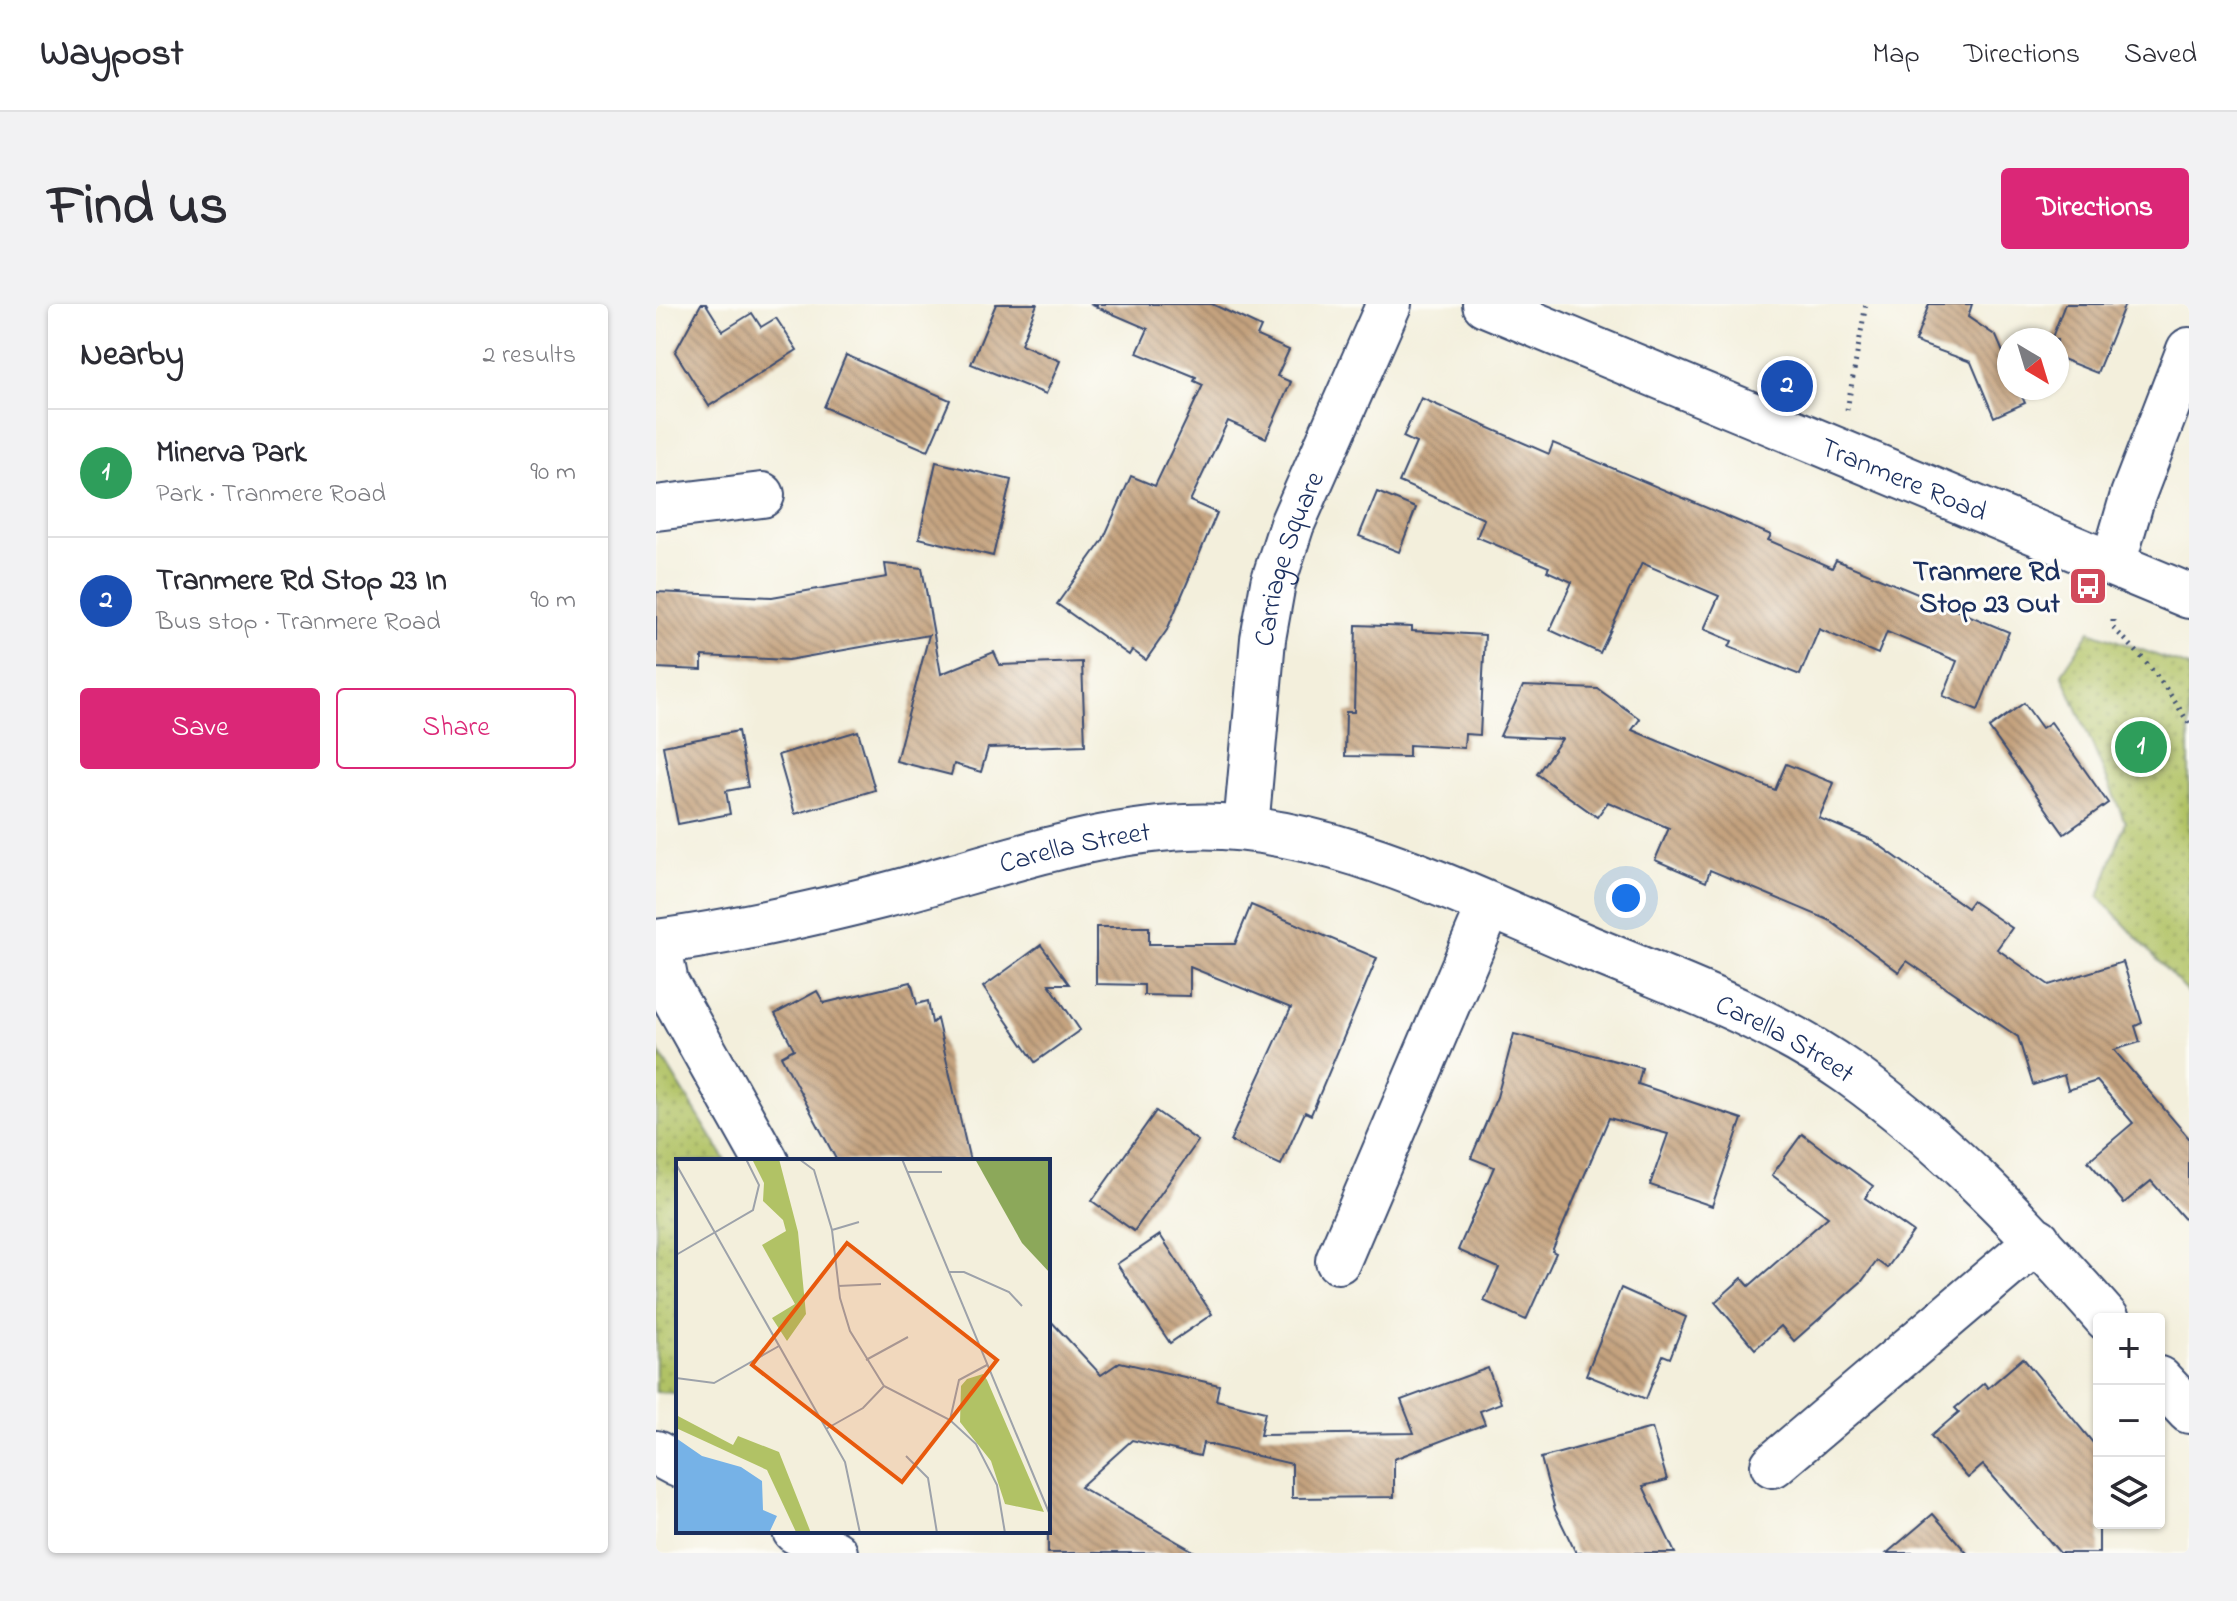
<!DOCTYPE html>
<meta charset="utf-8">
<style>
body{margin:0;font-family:"Indie Flower",sans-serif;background:#f2f2f3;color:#2b2b33}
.controls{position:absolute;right:24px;bottom:24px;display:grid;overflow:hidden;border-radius:8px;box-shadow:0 2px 6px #0004}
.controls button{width:72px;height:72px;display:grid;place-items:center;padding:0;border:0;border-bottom:2px solid #e1e1e2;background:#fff;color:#2b2b33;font:40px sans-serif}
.compass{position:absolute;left:1341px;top:24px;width:72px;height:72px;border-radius:50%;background:#fff;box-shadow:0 2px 6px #0004;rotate:142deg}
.you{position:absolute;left:970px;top:594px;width:28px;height:28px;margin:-20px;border:6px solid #fff;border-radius:50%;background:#1a73e8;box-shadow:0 0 0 12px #1a73e833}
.badge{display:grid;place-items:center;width:52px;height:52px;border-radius:50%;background:#db2777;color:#fff;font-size:26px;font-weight:700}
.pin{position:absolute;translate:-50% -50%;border:4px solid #fff;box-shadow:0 2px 8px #0006}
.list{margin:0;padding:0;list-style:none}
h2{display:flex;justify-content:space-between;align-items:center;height:104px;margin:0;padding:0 32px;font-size:34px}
h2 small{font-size:26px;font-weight:400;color:#7c7c81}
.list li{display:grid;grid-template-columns:52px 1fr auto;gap:24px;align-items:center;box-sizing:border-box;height:128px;padding:0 32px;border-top:2px solid #e1e1e2}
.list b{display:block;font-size:30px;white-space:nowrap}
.list p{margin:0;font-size:26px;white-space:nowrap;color:#7c7c81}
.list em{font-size:26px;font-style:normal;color:#7c7c81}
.actions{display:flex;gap:16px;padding:24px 32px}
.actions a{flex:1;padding:18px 0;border:2px solid #db2777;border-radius:8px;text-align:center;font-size:28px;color:#db2777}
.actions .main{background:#db2777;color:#fff}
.icon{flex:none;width:44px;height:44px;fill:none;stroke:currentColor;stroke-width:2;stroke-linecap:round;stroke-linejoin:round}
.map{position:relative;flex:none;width:1533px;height:1249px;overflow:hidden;border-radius:8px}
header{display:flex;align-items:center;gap:48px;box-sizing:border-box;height:112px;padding:0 40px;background:#fff;border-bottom:2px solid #e1e1e2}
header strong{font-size:38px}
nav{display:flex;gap:44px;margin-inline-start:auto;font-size:28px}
.intro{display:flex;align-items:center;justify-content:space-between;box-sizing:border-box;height:192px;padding:0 48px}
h1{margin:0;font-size:56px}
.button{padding:20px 36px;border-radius:8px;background:#db2777;color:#fff;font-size:28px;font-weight:700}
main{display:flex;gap:48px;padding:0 48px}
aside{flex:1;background:#fff;border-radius:8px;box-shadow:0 2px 6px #0004}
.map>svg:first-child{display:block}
.grass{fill:url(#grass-dots);stroke:#667862;stroke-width:2}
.building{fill:url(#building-back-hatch)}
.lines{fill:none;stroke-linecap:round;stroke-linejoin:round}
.minor-casing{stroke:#3b4c71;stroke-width:48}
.path{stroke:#3b4c71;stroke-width:5;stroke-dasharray:2 6;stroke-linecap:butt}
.minor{stroke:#fff;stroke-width:44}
.labels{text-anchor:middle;stroke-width:6;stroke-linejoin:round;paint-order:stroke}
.street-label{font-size:28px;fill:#1b2f5e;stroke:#fdfcf7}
.poi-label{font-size:28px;font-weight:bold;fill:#1b2f5e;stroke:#fdfcf7;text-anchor:end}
.inset-road{fill:none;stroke:#9da2aa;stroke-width:2}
.view{fill:#e8590c;fill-opacity:0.15;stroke:#e8590c;stroke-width:4}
.inset-edge{fill:none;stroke:#1b2f5e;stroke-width:4}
</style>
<header>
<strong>Waypost</strong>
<nav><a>Map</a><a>Directions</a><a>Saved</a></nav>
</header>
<div class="intro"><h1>Find us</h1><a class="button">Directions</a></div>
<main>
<aside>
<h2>Nearby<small>2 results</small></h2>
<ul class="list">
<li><span class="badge" style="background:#2e9e5b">1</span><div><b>Minerva Park</b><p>Park · Tranmere Road</p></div><em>90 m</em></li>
<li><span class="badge" style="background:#1a4fb4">2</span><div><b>Tranmere Rd Stop 23 In</b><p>Bus stop · Tranmere Road</p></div><em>90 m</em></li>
</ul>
<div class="actions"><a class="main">Save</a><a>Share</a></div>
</aside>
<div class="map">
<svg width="1533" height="1249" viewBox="0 0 1533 1249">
<defs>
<pattern id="grass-dots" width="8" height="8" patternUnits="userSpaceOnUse" patternTransform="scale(2)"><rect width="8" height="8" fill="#b1c265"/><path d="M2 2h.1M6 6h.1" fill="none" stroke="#8f9e56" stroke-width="1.8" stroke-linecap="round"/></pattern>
<pattern id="building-back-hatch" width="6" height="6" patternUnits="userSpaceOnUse" patternTransform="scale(2)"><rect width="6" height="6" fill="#c4a27e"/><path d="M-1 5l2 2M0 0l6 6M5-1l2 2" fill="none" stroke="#9e846a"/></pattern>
</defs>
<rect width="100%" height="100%" fill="#fdfcf7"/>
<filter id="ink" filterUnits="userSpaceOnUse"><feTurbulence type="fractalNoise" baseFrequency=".0125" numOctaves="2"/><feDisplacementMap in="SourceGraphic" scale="16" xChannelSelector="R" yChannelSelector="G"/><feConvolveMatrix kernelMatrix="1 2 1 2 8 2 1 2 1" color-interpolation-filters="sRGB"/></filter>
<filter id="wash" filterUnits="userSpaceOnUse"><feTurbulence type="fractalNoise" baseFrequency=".006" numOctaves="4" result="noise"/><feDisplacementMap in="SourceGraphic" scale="32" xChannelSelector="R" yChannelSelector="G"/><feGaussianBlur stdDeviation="1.8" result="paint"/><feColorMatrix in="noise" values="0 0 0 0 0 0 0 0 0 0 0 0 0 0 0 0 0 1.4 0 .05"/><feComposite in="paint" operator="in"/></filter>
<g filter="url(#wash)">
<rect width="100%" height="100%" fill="#f3efdc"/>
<g class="grass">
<polygon points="1434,327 1533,363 1533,690 1443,593 1469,518 1406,369"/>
<polygon points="0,743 70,857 22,857 20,1089 0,1088"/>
</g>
<g id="blocks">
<g class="building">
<polygon points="45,0 50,0 67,27 96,9 105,23 120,14 141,46 53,102 19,48"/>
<polygon points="340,0 381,0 365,40 404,57 390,90 315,60"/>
<polygon points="434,0 556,0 605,23 601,32 633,46 621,72 635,78 610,134 572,117 534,197 561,209 511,326 490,356 476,346 473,351 401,300 447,236 475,172 499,182 547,81 538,77 540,73 481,49 492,25"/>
<polygon points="1273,0 1316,0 1312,13 1340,32 1353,62 1353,84 1362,84 1369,99 1338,113 1315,58 1259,38"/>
<polygon points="1409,0 1469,0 1441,69 1401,53 1401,36 1395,36"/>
<polygon points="190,51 294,96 272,147 168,103"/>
<polygon points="765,94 893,150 897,139 1115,231 1112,236 1176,264 1180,256 1353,328 1322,406 1287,392 1301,357 1231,328 1222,350 1163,325 1144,371 1073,343 1076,337 1048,325 1063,292 986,259 944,349 894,326 916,278 891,267 893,263 821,233 828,215 743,178 760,139 747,133"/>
<polygon points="280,158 355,176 337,252 263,234"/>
<polygon points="721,188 760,204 743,248 703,232"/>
<polygon points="229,260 266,264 285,370 338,348 344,361 426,358 429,441 332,444 325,468 298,460 295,471 240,457 273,331 132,356 46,352 46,366 0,364 0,288 116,293 231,273"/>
<polygon points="700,321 756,323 756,327 829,331 824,431 809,430 808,444 753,441 753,453 689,452 690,408 698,408"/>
<polygon points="867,382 942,385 984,415 976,426 1119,486 1130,460 1178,479 1163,514 1216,536 1311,604 1316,597 1356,624 1341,645 1393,681 1467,658 1486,719 1479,722 1484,738 1458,746 1533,834 1533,920 1495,877 1468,899 1432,857 1477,819 1441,777 1412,786 1408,771 1377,781 1362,733 1251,657 1243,668 1173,616 1054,566 1050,578 999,556 1013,524 952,498 941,513 881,470 906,435 844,432"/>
<polygon points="1368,399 1386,424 1395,418 1452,499 1408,530 1333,424"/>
<polygon points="82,427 92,483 70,487 74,510 22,520 7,442"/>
<polygon points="202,427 219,486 139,510 122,451"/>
<polygon points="595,601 721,654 655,811 649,808 625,861 574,837 635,704 534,663 534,692 488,691 488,681 440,680 440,623 493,623 493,640 579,640"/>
<polygon points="385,641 413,680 393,680 424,726 379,758 327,683"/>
<polygon points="255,678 261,700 272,697 276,719 281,715 314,857 181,857 125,752 138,745 119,710 161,687 168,699"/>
<polygon points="858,730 986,764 982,780 1086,815 1056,902 994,881 1012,830 953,814 896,947 900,949 870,1016 828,997 843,964 802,946 838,863 815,854 841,793"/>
<polygon points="500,807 542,837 478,927 436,897"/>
<polygon points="1146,830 1217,882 1209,894 1257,928 1231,964 1221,957 1206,977 1138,1037 1125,1022 1099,1045 1059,998 1086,974 1093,982 1172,913 1116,871"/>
<polygon points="504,931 556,1010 514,1039 461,960"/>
<polygon points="965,984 1030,1013 1014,1054 1007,1051 990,1095 930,1071"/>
<polygon points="392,1014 445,1071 464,1058 563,1081 560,1096 609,1108 604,1131 758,1129 745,1096 832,1064 845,1099 824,1107 829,1120 738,1155 738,1193 636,1194 636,1160 547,1139 544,1152 476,1136 424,1183 541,1249 392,1249"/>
<polygon points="1367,1054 1443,1146 1443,1249 1404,1249 1327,1161 1312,1174 1275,1132 1303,1108 1299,1104 1328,1079 1332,1084"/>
<polygon points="996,1124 1011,1176 987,1182 1019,1249 920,1249 899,1206 885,1154"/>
<polygon points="1277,1210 1311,1249 1231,1249"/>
</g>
</g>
</g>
<g filter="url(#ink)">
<use href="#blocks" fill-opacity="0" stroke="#3b4c71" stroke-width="2"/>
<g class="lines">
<defs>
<g id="minor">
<path id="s1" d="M829 0 1533 292"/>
<polyline points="0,204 106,191"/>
<polyline points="1457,260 1477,191 1533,46"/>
<path id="s2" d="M590 524 607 335 617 279 636 220 733 0"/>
<path id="s3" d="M0 638C77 628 155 610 230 591 329 565 428 528 530 523 665 516 809 592 931 643 1020 680 1114 713 1193 769 1291 839 1372 925 1451 1015"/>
<polyline points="2,638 10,679 110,857"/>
<polyline points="682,957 833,603"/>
<polyline points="1503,1075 1533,1107"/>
<polyline points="0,1149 22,1161"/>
<polyline points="1117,1161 1382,936"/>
<polyline points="139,1227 179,1249"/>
</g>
</defs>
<use href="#minor" class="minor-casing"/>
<g class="path">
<polyline points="1191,106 1210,0"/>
<path d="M1457 316V324C1488 352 1512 385 1533 420"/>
</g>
<use href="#minor" class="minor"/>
</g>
</g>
<defs>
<symbol id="bus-square" viewBox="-11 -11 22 22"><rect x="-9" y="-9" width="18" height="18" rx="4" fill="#d1495b" stroke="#fdfcf7"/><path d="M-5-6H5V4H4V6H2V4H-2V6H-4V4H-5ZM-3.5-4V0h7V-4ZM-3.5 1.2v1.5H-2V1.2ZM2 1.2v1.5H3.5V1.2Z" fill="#fff"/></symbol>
</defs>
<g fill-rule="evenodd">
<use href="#bus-square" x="1410" y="260" width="44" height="44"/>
</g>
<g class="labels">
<g class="street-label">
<text dy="10" stroke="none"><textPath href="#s1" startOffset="454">Tranmere Road</textPath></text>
<text dy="10" stroke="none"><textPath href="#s2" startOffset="274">Carriage Square</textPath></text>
<text dy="10" stroke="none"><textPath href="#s3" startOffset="430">Carella Street</textPath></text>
<text dy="10" stroke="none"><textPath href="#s3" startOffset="1184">Carella Street</textPath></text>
</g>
<g class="poi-label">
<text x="1404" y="276">Tranmere Rd<tspan x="1404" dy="32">Stop 23 Out</tspan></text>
</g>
</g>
<g transform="translate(20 855)">
<rect width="374" height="374" fill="#f3efdc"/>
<path d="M76 0H103L122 73 130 155 111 182 96 159 119 145 86 86 110 72 107 61 87 42 88 24ZM307 215 311 221 368 353 329 345 315 302 284 263 285 227 291 220ZM0 256 57 286 62 277 103 293 135 374 120 373 91 311 0 269Z" fill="#b1c265"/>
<path d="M299 0H374V114L346 84Z" fill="#8ca85a"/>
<path d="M0 279 26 297 65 308 86 322 87 351 101 357 93 374H0Z" fill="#76b2e7"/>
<path class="inset-road" d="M123 0 138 11 156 71 164 139 174 172 208 227 274 261 300 285 321 326 329 374M226 0 374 356M0 5 169 303 184 374M231 13H266M156 71 183 63M0 96 77 51 83 26 70 0M272 113H288L333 133 346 147M162 127 205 125M190 201 232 178M0 219 38 224 103 187M274 261 283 221 311 206M150 270 187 249 208 227M230 297 252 319 261 374"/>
<path class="view" d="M171 84 321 201 226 323 76 206Z"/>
<rect width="374" height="374" class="inset-edge"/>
</g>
</svg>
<div class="controls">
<button>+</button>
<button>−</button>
<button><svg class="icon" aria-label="layers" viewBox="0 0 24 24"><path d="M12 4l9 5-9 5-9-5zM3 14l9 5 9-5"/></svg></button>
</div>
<svg class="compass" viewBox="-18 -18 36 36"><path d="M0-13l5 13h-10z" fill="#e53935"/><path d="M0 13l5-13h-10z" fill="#7c7c81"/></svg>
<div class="you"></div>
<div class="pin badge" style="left:1485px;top:443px;background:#2e9e5b">1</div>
<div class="pin badge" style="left:1131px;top:82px;background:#1a4fb4">2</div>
</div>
</main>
